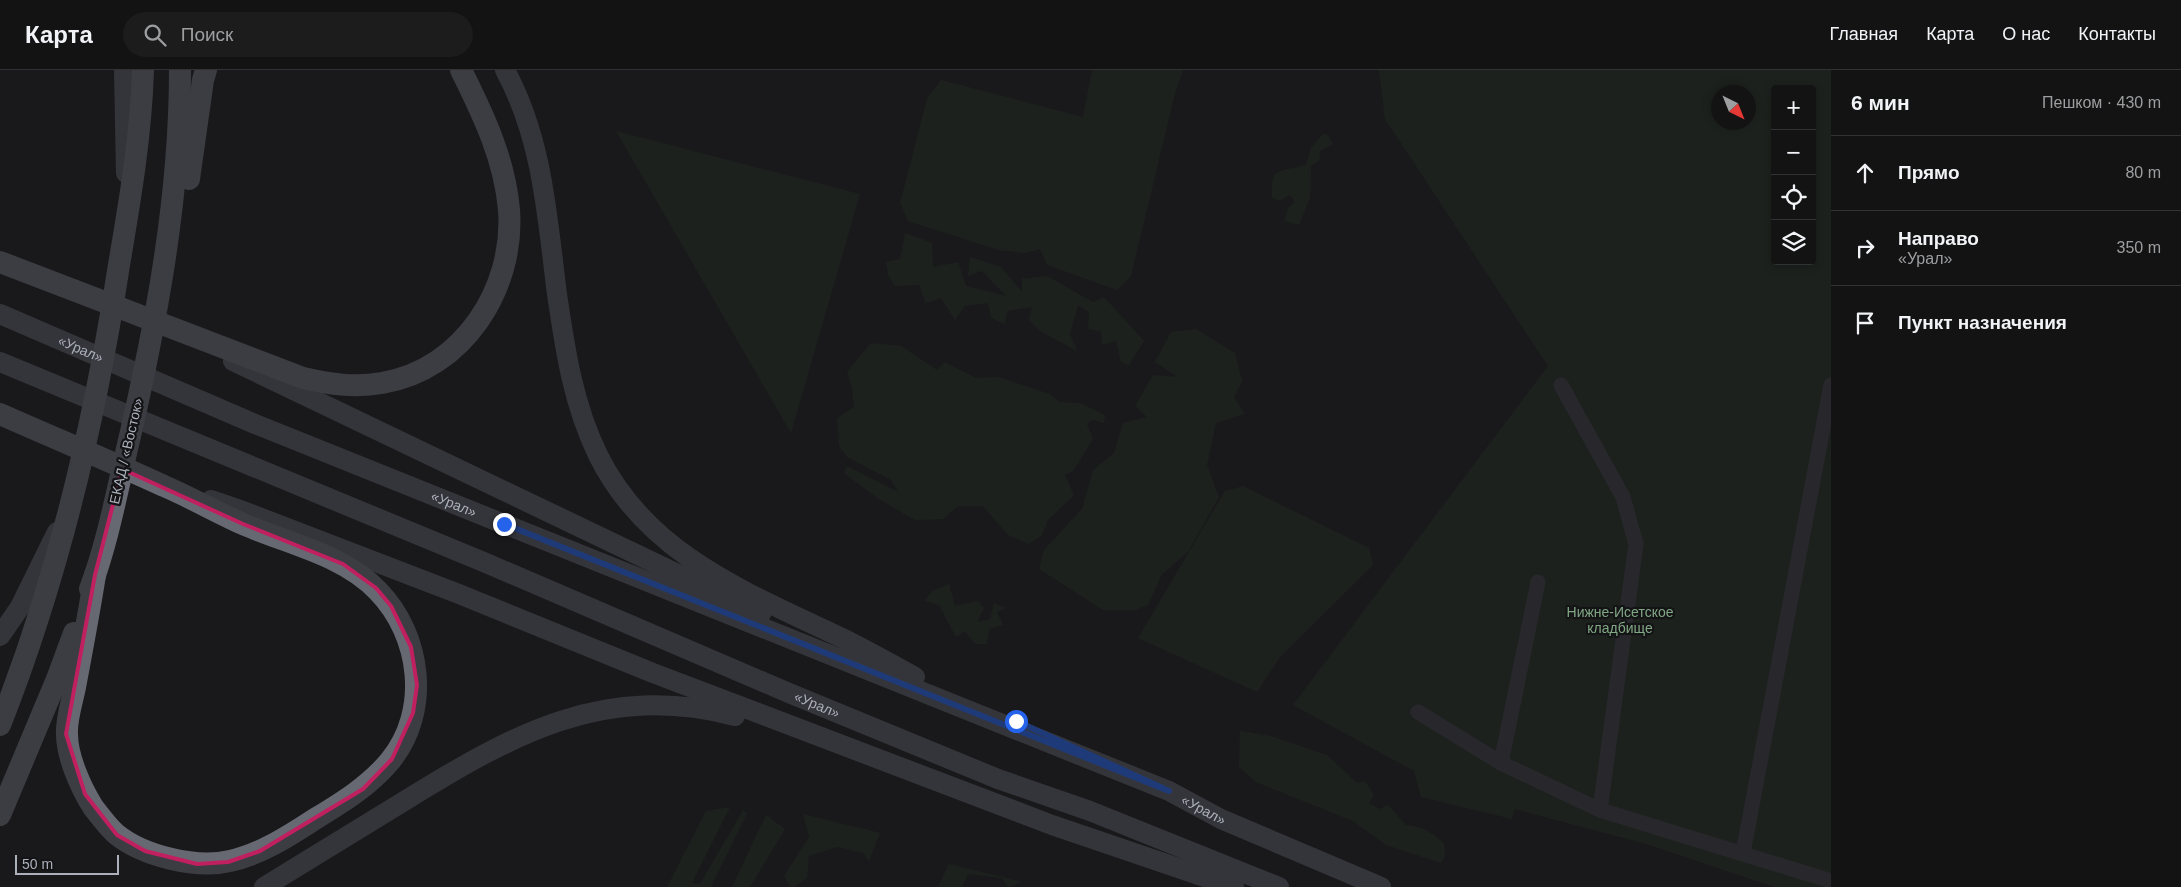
<!DOCTYPE html>
<html lang="ru">
<meta charset="utf-8">
<style>
body{margin:0;font-family:Helvetica,sans-serif;background:#1c1c1d;color:#f1f3f6}
.controls{position:absolute;right:15px;top:15px;display:grid;overflow:hidden;border-radius:5px;box-shadow:0 2px 8px #0003}
.controls button{width:45px;height:45px;display:grid;place-items:center;padding:0;border:0;border-bottom:1px solid #323234;background:#131314;color:#f1f3f6;font:25px sans-serif}
.compass{position:absolute;left:1711px;top:15px;width:45px;height:45px;border-radius:50%;background:#131314;box-shadow:0 2px 8px #0003;rotate:137deg}
.scale{position:absolute;left:15px;bottom:12px;width:104px;box-sizing:border-box;padding-left:5px;border:2px solid #abb0bb;border-top:0;font-size:14px;line-height:18px;white-space:nowrap;color:#abb0bb;-webkit-text-stroke:4px #141416;paint-order:stroke}
.stop{position:absolute;width:15px;height:15px;margin:-11px;border:4px solid #2563eb;border-radius:50%;background:#fff}
.stop.end{background:#2563eb;border-color:#fff;box-shadow:0 1px 5px #0008}
.list{margin:0;padding:0;list-style:none}
h2{display:flex;justify-content:space-between;align-items:center;height:65px;margin:0;padding:0 20px;font-size:21px}
h2 small{font-size:16px;font-weight:400;color:#9d9ea0}
.list li{display:grid;grid-template-columns:32px 1fr auto;gap:15px;align-items:center;box-sizing:border-box;height:75px;padding:0 20px;border-top:1px solid #323234}
.list b{display:block;font-size:19px;white-space:nowrap}
.list p{margin:0;font-size:16px;white-space:nowrap;color:#9d9ea0}
.list em{font-size:16px;font-style:normal;color:#9d9ea0}
.icon{flex:none;width:28px;height:28px;fill:none;stroke:currentColor;stroke-width:2;stroke-linecap:round;stroke-linejoin:round}
.map{position:relative;flex:none;width:1831px;height:817px;overflow:hidden}
header{display:flex;align-items:center;gap:30px;box-sizing:border-box;height:70px;padding:0 25px;background:#131314;border-bottom:1px solid #323234}
header strong{font-size:24px}
nav{display:flex;gap:28px;margin-inline-start:auto;font-size:18px}
.search{width:350px;height:45px;background:#1c1c1d;display:flex;align-items:center;gap:12px;box-sizing:border-box;padding:0 18px;border-radius:28px;color:#9d9ea0;font-size:19px}
main{display:flex}
aside{flex:1;background:#131314}
.map>svg:first-child{display:block}
.green{fill:#212a22;fill-rule:evenodd}
.lines{fill:none;stroke-linecap:round;stroke-linejoin:round}
.minor{stroke:#3a3b41;stroke-width:15}
.major{stroke:#565860;stroke-width:20}
.highway{stroke:#666972;stroke-width:22}
.route{stroke:#2563eb;stroke-width:6}
.marked{fill:none;stroke:#c12060;stroke-width:4;stroke-linejoin:round}
.labels{text-anchor:middle;stroke-width:4.5;stroke-linejoin:round;paint-order:stroke}
.street-label{font-size:14px;fill:#abb0bb;stroke:#141416}
.park-label{font-size:14px;fill:#81a784;stroke:#141416}
</style>
<header>
<strong>Карта</strong>
<div class="search"><svg class="icon" aria-label="search" viewBox="0 0 24 24"><circle cx="10" cy="10" r="6"/><path d="M15 15l6 6"/></svg>Поиск</div>
<nav><a>Главная</a><a>Карта</a><a>О нас</a><a>Контакты</a></nav>
</header>
<main>
<div class="map">
<svg width="1831" height="817" viewBox="0 0 1831 817">
<rect width="100%" height="100%" fill="#19191b"/>
<g class="green">
<polygon points="1092,0 1183,0 1175,23 1131,206 1117,220 1047,195 1040,179 1024,183 999,180 908,151 900,133 927,29 941,10 1083,47"/>
<path d="M1379 0H1831V817H1774L1646 774 1515 739 1512 749 1421 727 1414 701 1293 635 1548 296 1385 49ZM1775 19H1812V191H1775ZM1718 22H1748V52H1718Z"/>
<polygon points="616,61 860,124 791,363"/>
<polygon points="1323,64 1328,65 1333,74 1320,81 1319,91 1311,96 1310,128 1299,155 1284,151 1288,138 1295,132 1290,125 1279,131 1272,127 1272,112 1275,104 1283,100 1306,95 1311,78"/>
<polygon points="905,163 932,173 933,197 958,192 966,216 1006,226 982,201 968,206 970,187 1001,197 1022,222 1022,209 1047,206 1093,232 1104,227 1144,271 1129,295 1121,292 1116,271 1102,275 1101,261 1088,259 1089,242 1078,235 1070,264 1077,281 1040,261 1029,250 1032,237 1007,241 1005,254 991,248 988,233 965,236 955,250 941,228 926,233 919,215 895,216 888,205 886,192 900,189"/>
<polygon points="1196,259 1235,283 1242,311 1234,327 1245,344 1216,353 1207,395 1219,427 1188,482 1162,504 1148,535 1135,540 1103,540 1039,499 1044,480 1082,439 1093,400 1114,383 1123,353 1147,347 1135,336 1153,305 1178,307 1155,292 1171,262"/>
<polygon points="871,273 901,276 937,300 945,292 976,308 998,307 1050,324 1059,332 1080,333 1105,345 1104,353 1092,350 1087,354 1093,369 1073,401 1065,405 1074,425 1048,450 1042,465 1029,474 1008,465 983,436 958,436 943,449 915,450 879,429 844,403 847,396 898,422 891,410 847,387 839,376 837,348 854,337 852,317 847,302"/>
<polygon points="1243,416 1369,478 1373,495 1280,587 1257,622 1138,568 1225,421"/>
<polygon points="949,514 955,536 978,531 984,538 977,552 990,549 994,533 1006,538 997,542 1003,555 989,559 987,574 975,574 965,561 956,567 939,535 925,531 932,521"/>
<path d="M1240 661 1271 666 1327 685 1357 713 1365 711 1374 725 1369 733 1380 739 1388 735 1406 755C1423 756 1432 763 1444 773L1445 786 1441 793 1386 775 1353 751 1256 712 1239 697Z"/>
<polygon points="730,737 692,813 700,814 743,740 747,743 711,817 667,817 706,741"/>
<polygon points="803,744 880,763 869,791 863,783 837,777 809,786 807,808 794,817 790,817 784,806 809,767"/>
<polygon points="766,745 785,759 750,817 732,817"/>
<polygon points="949,794 1023,812 1008,817 1002,808 968,804 962,817 938,817"/>
</g>
<g class="lines">
<g class="minor">
<polyline points="1561,315 1623,427 1636,474 1600,740"/>
<polyline points="1418,642 1501,693 1600,740 1831,811"/>
<polyline points="1501,693 1538,512"/>
<polyline points="1743,783 1831,315"/>
</g>
<g class="major">
<polyline points="124,0 126,103"/>
<path d="M505 0C543 70 547 146 557 224 565 279 573 334 598 385 647 485 748 523 842 568 867 580 891 594 915 607"/>
<path id="s1" d="M0 244 255 354 1169 721 1221 749 1381 817"/>
<polyline points="233,291 761,544"/>
<path id="s2" d="M0 292 486 493 789 623 998 709 1090 741 1279 817"/>
<polyline points="211,430 243,441 459,524 653,603 1052,755 1234,817"/>
<polyline points="0,566 20,537 57,462"/>
<path d="M264 817C312 788 359 759 406 730 513 664 605 612 735 646"/>
</g>
<g class="highway">
<polyline points="189,109 203,10 206,0"/>
<path d="M0 192 303 308C330 314 354 318 382 313 463 300 515 218 509 140 505 90 483 44 461 0"/>
<path d="M0 344C54 368 110 391 164 416 192 428 218 443 245 455 289 474 344 485 378 521 421 565 431 641 390 691 369 716 343 732 315 749 289 766 261 784 230 791 196 799 143 786 116 764 108 757 100 746 93 737 81 718 67 687 67 664 66 650 72 632 75 617 82 580 89 543 95 505"/>
<path d="M90 519C107 474 116 426 127 379 156 255 180 128 180 0"/>
<path d="M0 655C58 508 95 351 119 195 130 130 141 66 143 0"/>
<polyline points="0,745 57,609 74,563"/>
</g>
</g>
<g class="lines">
<polyline class="route" points="504,454 1169,721 1016,651"/>
</g>
<path d="M0 0H1831V817H0ZM122 399 243 454 343 494 376 518 391 536 411 577 417 615 413 643 392 689 363 719 260 781 228 792 197 794 145 781 117 765 85 724 66 664 95 505Z" fill="#19191b" fill-opacity=".55" fill-rule="evenodd"/>
<path class="marked" d="M122 399 243 454 343 494 376 518 391 536 411 577 417 615 413 643 392 689 363 719 260 781 228 792 197 794 145 781 117 765 85 724 66 664 95 505Z"/>
<g class="labels">
<g class="street-label">
<text dy="5" stroke="none"><textPath href="#s1" startOffset="88">«Урал»</textPath></text>
<text transform="translate(126 381) rotate(-77)" y="5">ЕКАД / «Восток»</text>
<text dy="5" stroke="none"><textPath href="#s1" startOffset="492">«Урал»</textPath></text>
<text dy="5" stroke="none"><textPath href="#s2" startOffset="886">«Урал»</textPath></text>
<text dy="5" stroke="none"><textPath href="#s1" startOffset="1302">«Урал»</textPath></text>
</g>
<g class="park-label">
<text x="1620" y="547">Нижне-Исетское<tspan x="1620" dy="16">кладбище</tspan></text>
</g>
</g>
</svg>
<div class="controls">
<button>+</button>
<button>−</button>
<button><svg class="icon" aria-label="locate" viewBox="0 0 24 24"><circle cx="12" cy="12" r="6"/><path d="M12 2v4M12 18v4M2 12h4M18 12h4"/></svg></button>
<button><svg class="icon" aria-label="layers" viewBox="0 0 24 24"><path d="M12 4l9 5-9 5-9-5zM3 14l9 5 9-5"/></svg></button>
</div>
<svg class="compass" viewBox="-18 -18 36 36"><path d="M0-13l5 13h-10z" fill="#e53935"/><path d="M0 13l5-13h-10z" fill="#9d9ea0"/></svg>
<div class="scale">50 m</div>
<div class="stop" style="left:1016px;top:651px"></div>
<div class="stop end" style="left:504px;top:454px"></div>
</div>
<aside>
<h2>6 мин<small>Пешком · 430 m</small></h2>
<ul class="list">
<li><svg class="icon" aria-label="ahead" viewBox="0 0 24 24"><path d="M12 20V5M6 11l6-6 6 6"/></svg><div><b>Прямо</b></div><em>80 m</em></li>
<li><svg class="icon" aria-label="right" viewBox="0 0 24 24"><path d="M7 20v-9h11M14 6l5 5-5 5"/></svg><div><b>Направо</b><p>«Урал»</p></div><em>350 m</em></li>
<li><svg class="icon" aria-label="arrive" viewBox="0 0 24 24"><path d="M6 21V4h12l-3 4 3 4H6"/></svg><div><b>Пункт назначения</b></div></li>
</ul>
</aside>
</main>
